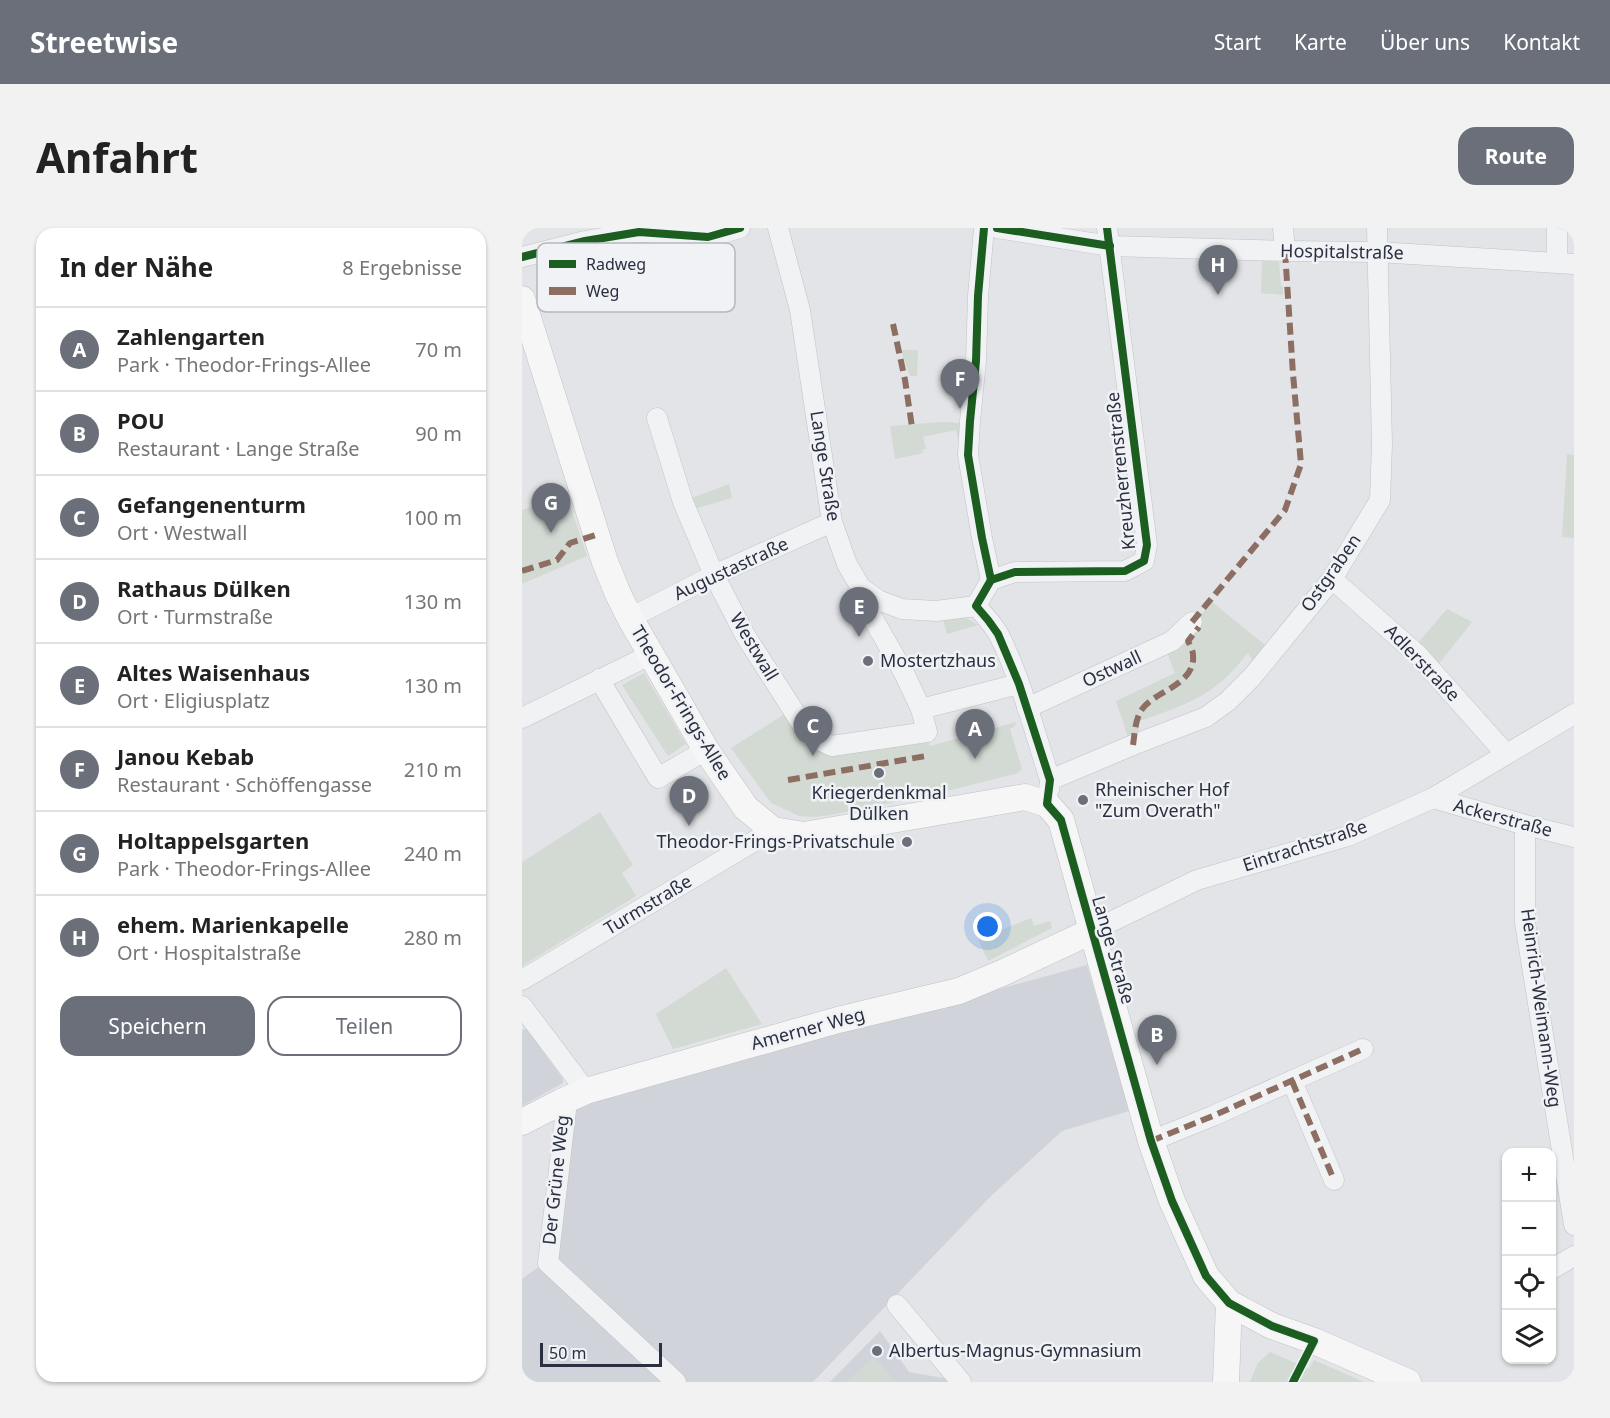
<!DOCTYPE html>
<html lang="de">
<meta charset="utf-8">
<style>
body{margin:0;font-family:"Noto Sans",sans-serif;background:#f2f2f2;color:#222}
.controls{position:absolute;right:18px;bottom:18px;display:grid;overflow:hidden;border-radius:12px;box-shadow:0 2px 4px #0004}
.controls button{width:54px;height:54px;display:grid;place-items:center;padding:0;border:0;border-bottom:2px solid #e0e0e0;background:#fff;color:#222;font:30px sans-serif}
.scale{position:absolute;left:18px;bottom:15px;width:122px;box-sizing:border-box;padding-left:6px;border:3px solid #2a3040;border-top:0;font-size:16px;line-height:21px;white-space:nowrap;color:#2a3040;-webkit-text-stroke:4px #f0f2f6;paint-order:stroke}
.you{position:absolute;left:466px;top:699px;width:21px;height:21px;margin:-15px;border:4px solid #fff;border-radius:50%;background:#1a73e8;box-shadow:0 0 0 9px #1a73e833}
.badge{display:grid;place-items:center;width:39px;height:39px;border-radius:50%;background:#6b6f7a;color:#fff;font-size:20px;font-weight:700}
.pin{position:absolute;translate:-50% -50px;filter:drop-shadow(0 2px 3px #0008)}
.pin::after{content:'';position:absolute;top:32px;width:21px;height:18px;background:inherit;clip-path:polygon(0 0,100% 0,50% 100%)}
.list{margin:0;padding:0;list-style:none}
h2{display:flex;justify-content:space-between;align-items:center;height:78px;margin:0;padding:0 24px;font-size:26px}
h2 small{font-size:20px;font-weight:400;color:#767676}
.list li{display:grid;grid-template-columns:39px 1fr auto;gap:18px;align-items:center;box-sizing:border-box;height:84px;padding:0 24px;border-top:2px solid #e0e0e0}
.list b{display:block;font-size:22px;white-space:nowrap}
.list p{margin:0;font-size:20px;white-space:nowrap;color:#767676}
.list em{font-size:20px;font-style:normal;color:#767676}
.actions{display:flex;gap:12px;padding:18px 24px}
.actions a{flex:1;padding:14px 0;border:2px solid #6b6f7a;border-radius:18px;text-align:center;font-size:21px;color:#6b6f7a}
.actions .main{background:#6b6f7a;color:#fff}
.icon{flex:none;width:33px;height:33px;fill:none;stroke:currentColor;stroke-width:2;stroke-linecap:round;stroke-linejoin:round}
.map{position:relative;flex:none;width:1052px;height:1154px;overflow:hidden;border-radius:18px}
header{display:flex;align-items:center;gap:36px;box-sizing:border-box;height:84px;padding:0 30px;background:#6b6f7a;color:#fff}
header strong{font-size:28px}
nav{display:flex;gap:33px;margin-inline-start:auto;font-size:21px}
.intro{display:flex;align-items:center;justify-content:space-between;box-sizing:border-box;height:144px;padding:0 36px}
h1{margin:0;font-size:42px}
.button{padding:15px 27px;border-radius:18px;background:#6b6f7a;color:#fff;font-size:21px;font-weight:700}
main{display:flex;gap:36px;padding:0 36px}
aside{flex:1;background:#fff;border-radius:18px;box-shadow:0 2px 4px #0004}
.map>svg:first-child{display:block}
.built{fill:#d1d3da}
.green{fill:#d2dad3}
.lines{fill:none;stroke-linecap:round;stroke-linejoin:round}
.minor-casing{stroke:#c1c2c5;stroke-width:21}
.major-casing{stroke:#bfc1c5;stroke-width:27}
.minor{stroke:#f1f2f4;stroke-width:20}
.major{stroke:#f6f6f6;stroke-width:26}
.quiet{stroke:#8d6e63;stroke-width:6;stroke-dasharray:12 6;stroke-linecap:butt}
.cycleway-casing{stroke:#f0f2f6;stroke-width:11}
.cycleway{stroke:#1b5e20;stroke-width:8}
.poi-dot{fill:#6b6f7a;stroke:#f0f2f6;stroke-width:2}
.labels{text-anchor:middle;stroke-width:5;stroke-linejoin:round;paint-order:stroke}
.street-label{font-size:18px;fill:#2a3040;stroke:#f0f2f6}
.poi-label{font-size:18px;fill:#2a3040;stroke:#f0f2f6;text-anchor:start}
.key{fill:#f0f2f6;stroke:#b5b8bf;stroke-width:1.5}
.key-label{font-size:16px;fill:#2a3040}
</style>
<header>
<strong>Streetwise</strong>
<nav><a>Start</a><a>Karte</a><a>Über uns</a><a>Kontakt</a></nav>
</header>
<div class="intro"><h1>Anfahrt</h1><a class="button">Route</a></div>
<main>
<aside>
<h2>In der Nähe<small>8 Ergebnisse</small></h2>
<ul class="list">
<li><span class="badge">A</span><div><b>Zahlengarten</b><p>Park · Theodor-Frings-Allee</p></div><em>70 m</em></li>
<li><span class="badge">B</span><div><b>POU</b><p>Restaurant · Lange Straße</p></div><em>90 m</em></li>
<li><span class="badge">C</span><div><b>Gefangenenturm</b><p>Ort · Westwall</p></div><em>100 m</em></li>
<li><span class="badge">D</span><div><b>Rathaus Dülken</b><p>Ort · Turmstraße</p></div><em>130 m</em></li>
<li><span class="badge">E</span><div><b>Altes Waisenhaus</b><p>Ort · Eligiusplatz</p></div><em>130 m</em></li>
<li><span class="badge">F</span><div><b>Janou Kebab</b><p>Restaurant · Schöffengasse</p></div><em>210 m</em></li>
<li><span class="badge">G</span><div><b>Holtappelsgarten</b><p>Park · Theodor-Frings-Allee</p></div><em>240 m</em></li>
<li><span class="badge">H</span><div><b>ehem. Marienkapelle</b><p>Ort · Hospitalstraße</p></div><em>280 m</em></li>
</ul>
<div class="actions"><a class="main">Speichern</a><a>Teilen</a></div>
</aside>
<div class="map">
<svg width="1052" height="1154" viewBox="0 0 1052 1154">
<rect width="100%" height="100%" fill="#e3e4e7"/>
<g class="built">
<polygon points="565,737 607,883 540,903 468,969 291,1154 164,1154 33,1032 48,894 53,881 60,875"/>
<polygon points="4,800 41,851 41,855 0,878 0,803"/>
<polygon points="19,1037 146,1154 0,1154 0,1051"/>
<polygon points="358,1103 387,1144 427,1151 429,1154 308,1154"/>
</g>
<g class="green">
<polygon points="740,32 757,34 759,58 761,59 761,67 739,65"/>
<polygon points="379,122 396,122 395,148 388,148"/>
<polygon points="420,194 441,195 440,235 437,235 435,223 439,222 434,202 401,209 404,221 400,222 401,225 373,231 368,198"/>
<polygon points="1045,226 1052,227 1052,310 1040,309"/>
<polygon points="207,256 210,270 168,282 164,272"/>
<polygon points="45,268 65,328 0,356 0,282"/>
<path d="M690 374 743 417 745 422 733 437 726 425C715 438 704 451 690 461 669 476 642 484 618 493L616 505 606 509 594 473 653 445 643 420 656 414Z"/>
<polygon points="925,381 950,394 916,437 896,415"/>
<polygon points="428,390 444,390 456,397 425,406 421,391"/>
<polygon points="122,445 164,516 146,528 100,457"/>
<polygon points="266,484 288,517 406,507 408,518 494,494 493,498 488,501 500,541 496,545 421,564 309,587 292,589 277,588 249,575 209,520"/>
<polygon points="78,584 111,637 100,645 114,668 0,738 0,634"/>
<polygon points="509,690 512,698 528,693 530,700 466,733 456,711"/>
<polygon points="204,740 240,796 151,821 134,786"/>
<polygon points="748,1124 787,1141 792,1132 842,1154 728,1154 736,1135"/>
<polygon points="352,1129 374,1154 324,1154"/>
</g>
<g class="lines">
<defs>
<g id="minor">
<polyline points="256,0 278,82 310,294 325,336 339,360 356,372 380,381 414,383 454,378"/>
<polyline points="462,0 456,68 454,133 448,193 446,227 460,310 469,352"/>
<polyline points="475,0 588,18 763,23 855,24 1052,36"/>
<polyline points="761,0 763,23"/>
<polyline points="1035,0 1035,34"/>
<polyline points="0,29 63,13 117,4 186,9 218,0"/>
<polyline points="135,190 161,274 192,347 223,407 287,507 310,518 405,504 399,481"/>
<polyline points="810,351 895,426 984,526"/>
<polyline points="339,360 346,382 382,445 399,481 497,456"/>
<polyline points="454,378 469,352 493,344 603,343 622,333 625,317 585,0"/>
<path d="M454 378C462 387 471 396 477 407 499 451 513 505 528 552L527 562"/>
<polyline points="108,390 192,347 310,294"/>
<polyline points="77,451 136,550 184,522"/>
<polyline points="505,480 650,413 670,394"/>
<polyline points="0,490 128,427"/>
<polyline points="528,552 611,517 684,489 706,473 730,449 810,351 858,272 860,216 855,0"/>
<polyline points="911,570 1003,597 1052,609"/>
<polyline points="1003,597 1003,695 1052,997"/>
<polyline points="570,703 675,652 826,608 911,570 1052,486"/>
<polyline points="0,752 251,602"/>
<polyline points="0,778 64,863"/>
<polyline points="770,853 812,952"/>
<polyline points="39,874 44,882 26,1035 154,1154"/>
<polyline points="629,913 693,887 841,821"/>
<polyline points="1030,1041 1052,1028"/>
<polyline points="375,1077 439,1154"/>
</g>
<g id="major">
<polyline points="0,71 83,334 96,366 108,390 184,522 224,580 251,602 282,607 503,569 525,576 539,592 629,913 650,973 684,1048 707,1075 750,1098 792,1113 886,1154"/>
<polyline points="0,894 39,874 64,863 316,792 437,763 480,745 570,703"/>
<polyline points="704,1154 707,1075"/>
</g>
</defs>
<use href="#minor" class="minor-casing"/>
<use href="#major" class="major-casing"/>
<use href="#minor" class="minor"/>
<use href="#major" class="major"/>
<g class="quiet">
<polyline points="371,96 383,152 390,199"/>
<polyline points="0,343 35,332 48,315 74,307"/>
<polyline points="670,394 763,282 779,236 771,146 763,23"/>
<path d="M611 517C613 504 613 490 621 480 634 463 674 456 671 427 671 423 668 417 666 413L677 399"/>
<polyline points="266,552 404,528"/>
<polyline points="770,853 812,952"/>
<polyline points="629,913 693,887 841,821"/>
</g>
<defs>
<g id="cycleway">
<polyline points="462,0 456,68 454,133 448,193 446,227 460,310 469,352"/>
<polyline points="475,0 588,18"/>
<polyline points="585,0 625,317 622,333 603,343 493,344 469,352 454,378 466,392 476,406 497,456 528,552 525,576 539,592 629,913 650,973 684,1048 707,1075 750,1098 792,1113 771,1154"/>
<polyline points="0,29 63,13 117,4 186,9 218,0"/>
</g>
</defs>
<use href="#cycleway" class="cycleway-casing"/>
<use href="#cycleway" class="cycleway"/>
</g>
<g class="poi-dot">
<circle cx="346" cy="433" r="6"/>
<circle cx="357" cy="545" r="6"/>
<circle cx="561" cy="572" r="6"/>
<circle cx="385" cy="614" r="6"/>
<circle cx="355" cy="1123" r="6"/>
</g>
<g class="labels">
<g class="street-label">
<text transform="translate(820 24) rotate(1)" y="6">Hospitalstraße</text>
<text transform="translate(303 238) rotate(81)" y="6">Lange Straße</text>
<text transform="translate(599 243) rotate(-96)" y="6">Kreuzherrenstraße</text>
<text transform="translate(209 341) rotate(-25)" y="6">Augustastraße</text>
<text transform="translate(809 345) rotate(-55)" y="6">Ostgraben</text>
<text transform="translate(232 419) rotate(59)" y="6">Westwall</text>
<text transform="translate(900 435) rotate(46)" y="6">Adlerstraße</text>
<text transform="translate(590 441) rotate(-25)" y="6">Ostwall</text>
<text transform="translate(159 475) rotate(59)" y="6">Theodor-Frings-Allee</text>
<text transform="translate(981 590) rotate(15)" y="6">Ackerstraße</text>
<text transform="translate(783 618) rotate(-18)" y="6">Eintrachtstraße</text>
<text transform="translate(126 677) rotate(-31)" y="6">Turmstraße</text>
<text transform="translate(591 722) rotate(74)" y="6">Lange Straße</text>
<text transform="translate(1019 780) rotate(82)" y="6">Heinrich-Weimann-Weg</text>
<text transform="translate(286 801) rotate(-15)" y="6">Amerner Weg</text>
<text transform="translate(34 952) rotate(-84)" y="6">Der Grüne Weg</text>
</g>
<g class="poi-label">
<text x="358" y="439">Mostertzhaus</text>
<text x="573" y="568">Rheinischer Hof<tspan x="573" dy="21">"Zum Overath"</tspan></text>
<text x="357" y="571" text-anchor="middle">Kriegerdenkmal<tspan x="357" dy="21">Dülken</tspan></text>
<text x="373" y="620" text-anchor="end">Theodor-Frings-Privatschule</text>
<text x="367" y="1129">Albertus-Magnus-Gymnasium</text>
</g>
</g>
<rect x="15" y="15" width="198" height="69" rx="9" class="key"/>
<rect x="27" y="32" width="27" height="8" fill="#1b5e20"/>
<rect x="27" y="59" width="27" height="8" fill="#8d6e63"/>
<g class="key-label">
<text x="64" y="42">Radweg</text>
<text x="64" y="69">Weg</text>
</g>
</svg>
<div class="controls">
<button>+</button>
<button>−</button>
<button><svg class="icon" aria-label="locate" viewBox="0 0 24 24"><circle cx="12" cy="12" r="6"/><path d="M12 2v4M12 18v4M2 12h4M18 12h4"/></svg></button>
<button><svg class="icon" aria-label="layers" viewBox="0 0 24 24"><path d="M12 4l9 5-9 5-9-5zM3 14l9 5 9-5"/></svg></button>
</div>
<div class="scale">50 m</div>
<div class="you"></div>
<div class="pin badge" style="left:453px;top:531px">A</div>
<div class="pin badge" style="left:635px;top:837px">B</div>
<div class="pin badge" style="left:291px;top:528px">C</div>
<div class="pin badge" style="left:167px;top:598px">D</div>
<div class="pin badge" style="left:337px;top:409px">E</div>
<div class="pin badge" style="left:438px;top:181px">F</div>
<div class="pin badge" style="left:29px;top:305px">G</div>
<div class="pin badge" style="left:696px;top:67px">H</div>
</div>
</main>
